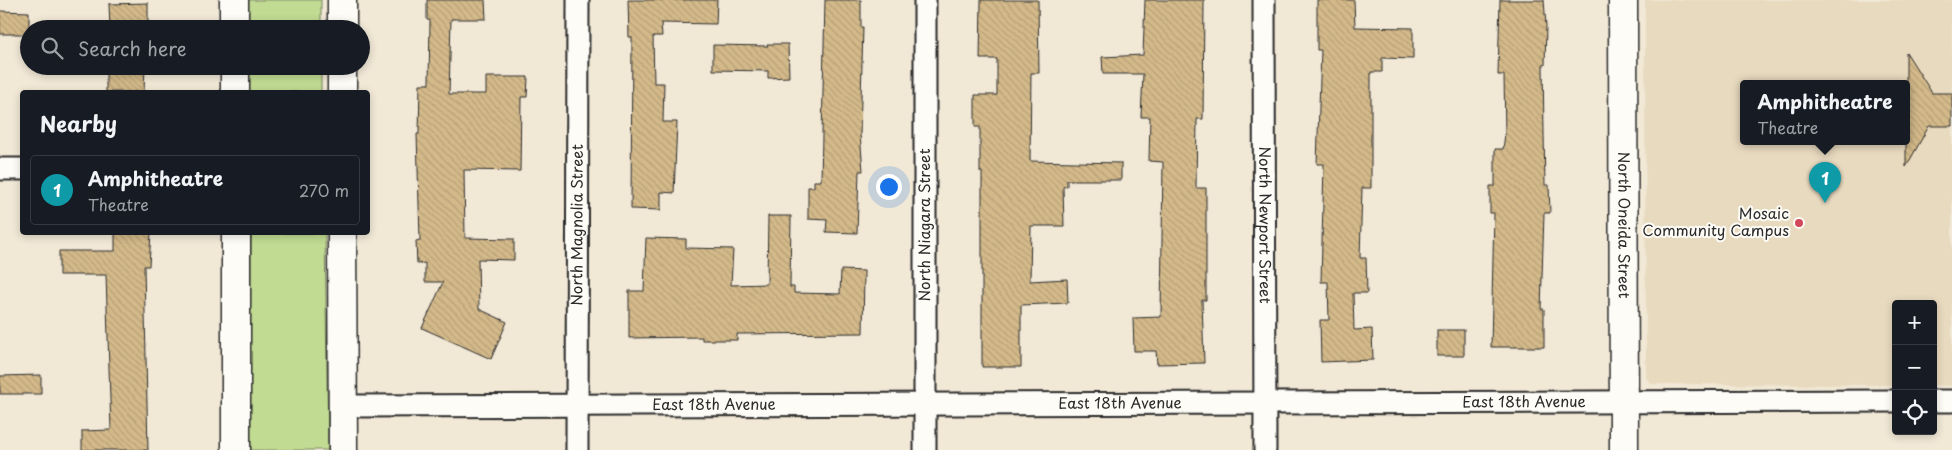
<!DOCTYPE html>
<meta charset="utf-8">
<style>
body{margin:0;font-family:"Playpen Sans",sans-serif;background:#20242c;color:#f1f3f6}
.controls{position:absolute;right:15px;bottom:15px;display:grid;overflow:hidden;border-radius:5px;box-shadow:0 2px 8px #0003}
.controls button{width:45px;height:45px;display:grid;place-items:center;padding:0;border:0;border-bottom:1px solid #363941;background:#171b24;color:#f1f3f6;font:25px sans-serif}
.you{position:absolute;left:888px;top:186px;width:18px;height:18px;margin:-12px;border:4px solid #fff;border-radius:50%;background:#1a73e8;box-shadow:0 0 0 8px #1a73e833}
.badge{display:grid;place-items:center;width:32px;height:32px;border-radius:50%;background:#8c9099;color:#fff;font-size:16px;font-weight:700}
.pin{position:absolute;translate:-50% -41px;filter:drop-shadow(0 1px 2px #0008)}
.pin::after{content:'';position:absolute;top:26px;width:18px;height:15px;background:inherit;clip-path:polygon(0 0,100% 0,50% 100%)}
.popup{position:absolute;left:1740px;top:80px;width:170px;height:65px;box-sizing:border-box;display:grid;place-content:center;border-radius:5px;background:#171b24;filter:drop-shadow(0 1px 4px #0005);font-size:16px;white-space:nowrap;color:#9ea1a6}
.popup b{font-size:19px;color:#f1f3f6}
.popup::after{content:'';position:absolute;left:50%;top:100%;margin-left:-10px;border:10px solid transparent;border-top-color:#171b24}
.list{margin:0;padding:0;list-style:none}
h2{display:flex;justify-content:space-between;align-items:center;height:65px;margin:0;padding:0 20px;font-size:21px}
h2 small{font-size:16px;font-weight:400;color:#9ea1a6}
.list li{display:grid;grid-template-columns:32px 1fr auto;gap:15px;align-items:center;box-sizing:border-box;height:70px;margin:0 10px 10px;padding:0 10px;border:1px solid #363941;border-radius:5px}
.list b{display:block;font-size:19px;white-space:nowrap}
.list p{margin:0;font-size:16px;white-space:nowrap;color:#9ea1a6}
.list em{font-size:16px;font-style:normal;color:#9ea1a6}
.icon{flex:none;width:28px;height:28px;fill:none;stroke:currentColor;stroke-width:2;stroke-linecap:round;stroke-linejoin:round}
.map{position:relative;flex:none;width:1952px;height:450px;overflow:hidden}
.search{position:absolute;background:#171b24;box-shadow:0 2px 8px #0003;left:20px;top:20px;width:350px;height:55px;display:flex;align-items:center;gap:12px;box-sizing:border-box;padding:0 18px;border-radius:28px;color:#9ea1a6;font-size:19px}
.panel{position:absolute;background:#171b24;box-shadow:0 2px 8px #0003;left:20px;top:90px;width:350px;height:145px;border-radius:5px}
.map>svg:first-child{display:block}
.built{fill:#e8dabf;fill-rule:evenodd}
.park{fill:#c1db92;stroke:#76835e}
.building{fill:url(#building-back-hatch);stroke:#2b2b2b}
.lines{fill:none;stroke-linecap:round;stroke-linejoin:round}
.street-casing{stroke:#2b2b2b;stroke-width:25}
.secondary-casing{stroke:#2b2b2b;stroke-width:31}
.street{stroke:#fdfcf7;stroke-width:21}
.secondary{stroke:#fdfcf7;stroke-width:28}
.poi-dot{fill:#d1495b;stroke:#fdfcf7;stroke-width:2}
.labels{text-anchor:middle;stroke-width:4;stroke-linejoin:round;paint-order:stroke}
.poi-label{font-size:15px;fill:#2b2b2b;stroke:#fdfcf7;text-anchor:end}
.street-label{font-size:15px;fill:#2b2b2b;stroke:#fdfcf7}
</style>
<div class="map">
<svg width="1952" height="450" viewBox="0 0 1952 450">
<defs>
<pattern id="building-back-hatch" width="6" height="6" patternUnits="userSpaceOnUse" patternTransform="scale(1.25)"><rect width="6" height="6" fill="#d4ba8a"/><path d="M-1 5l2 2M0 0l6 6M5-1l2 2" fill="none" stroke="#b6a077"/></pattern>
</defs>
<rect width="100%" height="100%" fill="#f1e8d6"/>
<filter id="ink" filterUnits="userSpaceOnUse"><feTurbulence type="fractalNoise" baseFrequency=".02" numOctaves="2"/><feDisplacementMap in="SourceGraphic" scale="10" xChannelSelector="R" yChannelSelector="G"/><feConvolveMatrix kernelMatrix="1 2 1 2 8 2 1 2 1" color-interpolation-filters="sRGB"/></filter>
<g filter="url(#ink)">
<path class="built" d="M1645 0H1952V386L1933 385V304H1896V385L1652 384 1646 378ZM1744 84H1906V142H1744Z"/>
<g class="park">
<rect x="248" y="0" width="73" height="29"/>
<rect x="248" y="66" width="73" height="26"/>
<polygon points="251,233 325,233 328,450 250,450"/>
</g>
<g class="building">
<polygon points="427,0 485,0 486,19 451,19 449,94 486,94 486,77 528,77 527,97 521,97 520,171 464,170 465,238 514,239 514,260 478,259 479,309 507,322 491,359 422,328 443,282 425,282 425,263 417,264 416,241 420,240 417,134 419,134 420,84 429,84 430,20 427,20"/>
<polygon points="628,0 717,0 716,24 661,23 662,36 653,36 654,83 664,83 663,122 677,122 674,193 661,192 661,210 631,209 632,37 629,37"/>
<polygon points="825,0 861,0 861,27 863,27 860,134 863,171 859,171 857,233 826,232 827,220 808,219 808,187 814,187 814,181 821,181"/>
<polygon points="981,0 1038,0 1039,73 1031,73 1030,161 1121,163 1121,180 1067,180 1067,186 1063,187 1064,226 1031,226 1030,281 1067,279 1068,303 1021,305 1021,367 982,367 982,172 980,172 980,127 975,127 975,95 997,95 997,59 980,59"/>
<polygon points="1145,0 1204,0 1203,119 1197,119 1196,188 1206,188 1206,300 1202,300 1204,363 1157,364 1156,351 1134,351 1133,318 1161,317 1163,162 1149,161 1150,117 1141,117 1143,74 1103,74 1102,57 1143,55"/>
<polygon points="1317,0 1354,0 1355,27 1413,28 1413,59 1382,58 1382,72 1371,72 1371,188 1362,188 1360,258 1366,258 1367,293 1353,293 1354,330 1372,329 1373,360 1321,362 1320,320 1329,320 1328,282 1321,282 1324,164 1317,164 1321,50 1317,50"/>
<polygon points="1500,0 1544,0 1546,26 1545,65 1543,65 1544,133 1545,185 1549,185 1550,213 1544,213 1541,309 1544,309 1544,347 1491,347 1494,213 1490,213 1490,186 1495,186 1495,149 1503,149 1505,134 1504,75 1498,75"/>
<polygon points="148,3 148,29 110,29 109,4"/>
<polygon points="0,11 29,12 29,34 0,34"/>
<polygon points="767,44 788,44 789,77 768,78 768,71 713,70 713,45 768,46"/>
<polygon points="1906,52 1932,93 1952,93 1952,126 1929,126 1906,167"/>
<polygon points="106,66 145,66 144,92 106,92"/>
<polygon points="768,216 791,216 790,287 794,287 794,293 840,294 841,270 864,271 863,333 737,334 737,340 702,340 702,337 629,338 629,291 644,291 646,238 686,239 686,248 733,249 731,285 767,284"/>
<polygon points="115,232 151,232 149,266 144,266 148,450 82,450 82,431 111,430 106,275 59,275 59,251 115,251"/>
<rect x="1437" y="330" width="27" height="26"/>
<polygon points="41,375 41,394 0,394 0,376"/>
</g>
<g class="lines">
<defs>
<g id="street">
<polyline points="925,0 925,450"/>
<path id="s1" d="M1264 0 1265 450"/>
<polyline points="0,169 22,169"/>
<polyline points="1933,401 1952,401"/>
<path id="s2" d="M342 406 1896 401"/>
<path id="s3" d="M577 450 578 0"/>
</g>
<g id="secondary">
<polyline points="234,0 234,29"/>
<polyline points="342,0 342,29"/>
<path id="s4" d="M1623 0 1624 450"/>
<polyline points="235,66 235,92"/>
<polyline points="342,66 342,92"/>
<polyline points="236,232 236,450"/>
<polyline points="342,232 343,450"/>
</g>
</defs>
<use href="#street" class="street-casing"/>
<use href="#secondary" class="secondary-casing"/>
<use href="#street" class="street"/>
<use href="#secondary" class="secondary"/>
</g>
</g>
<circle class="poi-dot" cx="1799" cy="223" r="5"/>
<g class="labels">
<g class="poi-label">
<text x="1789" y="219">Mosaic<tspan x="1789" dy="17">Community Campus</tspan></text>
</g>
<g class="street-label">
<text dy="5" stroke="none"><textPath href="#s3" startOffset="225">North Magnolia Street</textPath></text>
<text transform="translate(925 225) rotate(-90)" y="5">North Niagara Street</text>
<text dy="5" stroke="none"><textPath href="#s1" startOffset="225">North Newport Street</textPath></text>
<text dy="5" stroke="none"><textPath href="#s4" startOffset="225">North Oneida Street</textPath></text>
<text dy="5" stroke="none"><textPath href="#s2" startOffset="1182">East 18th Avenue</textPath></text>
<text dy="5" stroke="none"><textPath href="#s2" startOffset="778">East 18th Avenue</textPath></text>
<text dy="5" stroke="none"><textPath href="#s2" startOffset="372">East 18th Avenue</textPath></text>
</g>
</g>
</svg>
<div class="controls">
<button>+</button>
<button>−</button>
<button><svg class="icon" aria-label="locate" viewBox="0 0 24 24"><circle cx="12" cy="12" r="6"/><path d="M12 2v4M12 18v4M2 12h4M18 12h4"/></svg></button>
</div>
<div class="you"></div>
<div class="pin badge" style="left:1825px;top:203px;background:#0f9aa8">1</div>
<div class="popup"><b>Amphitheatre</b>Theatre</div>
<div class="search"><svg class="icon" aria-label="search" viewBox="0 0 24 24"><circle cx="10" cy="10" r="6"/><path d="M15 15l6 6"/></svg>Search here</div>
<section class="panel">
<h2>Nearby<small></small></h2>
<ul class="list">
<li><span class="badge" style="background:#0f9aa8">1</span><div><b>Amphitheatre</b><p>Theatre</p></div><em>270 m</em></li>
</ul>
</section>
</div>
